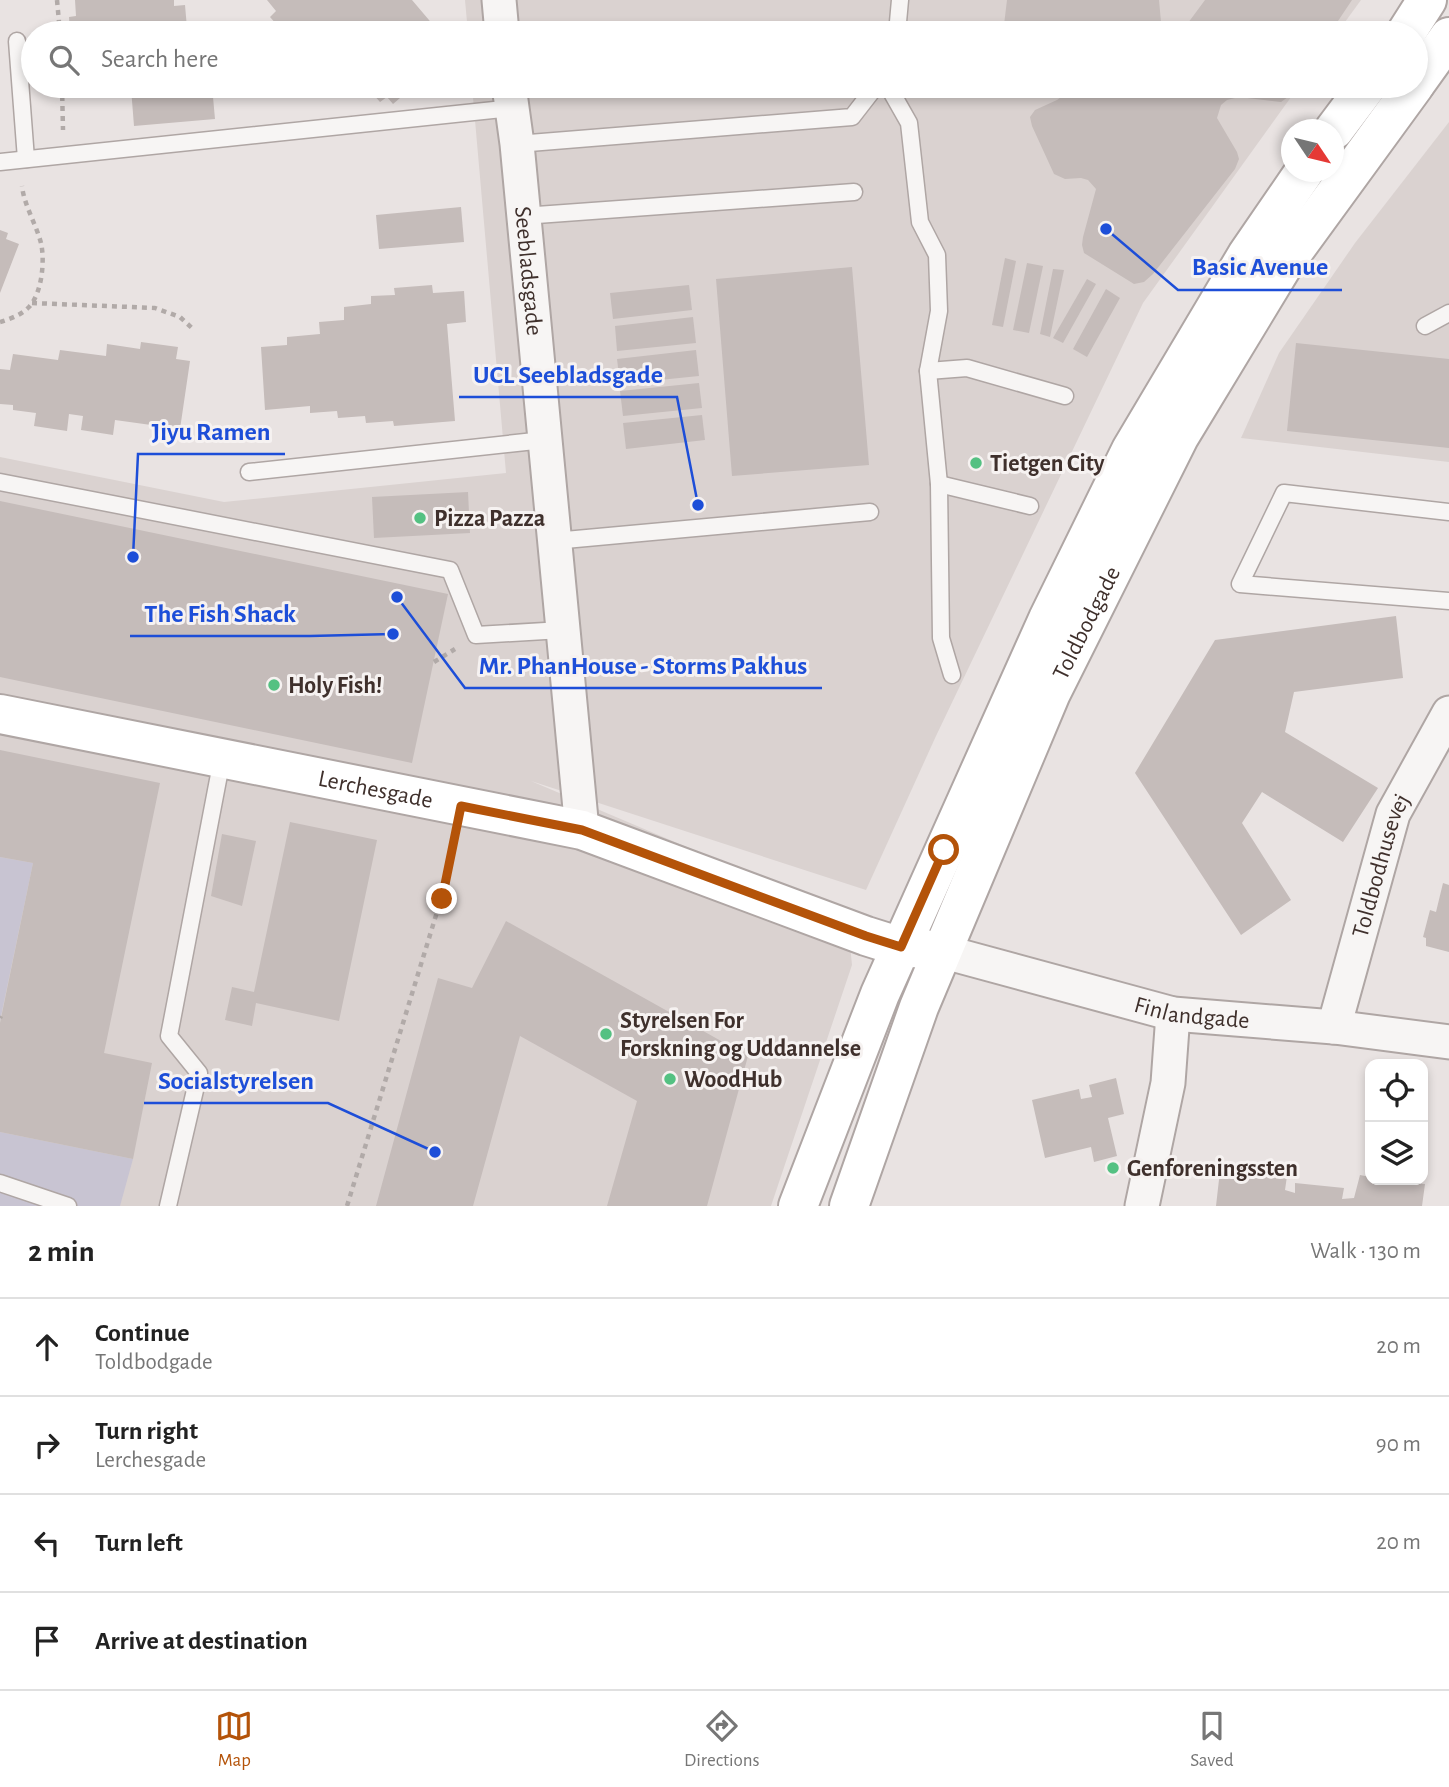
<!DOCTYPE html>
<meta charset="utf-8">
<style>
body{margin:0;font-family:"Alegreya Sans",sans-serif;background:#f2f2f2;color:#222}
.controls{position:absolute;right:21px;bottom:21px;display:grid;overflow:hidden;border-radius:14px;box-shadow:0 4px 10px #0003}
.controls button{width:63px;height:63px;display:grid;place-items:center;padding:0;border:0;border-bottom:2px solid #e0e0e0;background:#fff;color:#222;font:35px sans-serif}
.compass{position:absolute;left:1281px;top:119px;width:63px;height:63px;border-radius:50%;background:#fff;box-shadow:0 4px 10px #0003;rotate:125deg}
.stop{position:absolute;width:21px;height:21px;margin:-16px;border:5px solid #b45309;border-radius:50%;background:#fff}
.stop.end{background:#b45309;border-color:#fff;box-shadow:0 2px 7px #0008}
.list{margin:0;padding:0;list-style:none}
h2{display:flex;justify-content:space-between;align-items:center;height:91px;margin:0;padding:0 28px;font-size:30px}
h2 small{font-size:23px;font-weight:400;color:#767676}
.list li{display:grid;grid-template-columns:46px 1fr auto;gap:21px;align-items:center;box-sizing:border-box;height:98px;padding:0 28px;border-top:2px solid #e0e0e0}
.list b{display:block;font-size:26px;white-space:nowrap}
.list p{margin:0;font-size:23px;white-space:nowrap;color:#767676}
.list em{font-size:23px;font-style:normal;color:#767676}
.icon{flex:none;width:38px;height:38px;fill:none;stroke:currentColor;stroke-width:2;stroke-linecap:round;stroke-linejoin:round}
.map{position:relative;flex:none;width:1449px;height:1206px;overflow:hidden}
.search{position:absolute;background:#fff;box-shadow:0 4px 10px #0003;left:21px;right:21px;top:21px;height:77px;display:flex;align-items:center;gap:18px;box-sizing:border-box;padding:0 24px;border-radius:38px;color:#767676;font-size:26px}
.sheet{height:483px;background:#fff}
nav{display:flex;justify-content:space-around;align-items:center;box-sizing:border-box;height:98px;border-top:2px solid #e0e0e0;background:#fff;font-size:19px;color:#767676}
nav a{display:grid;justify-items:center;gap:4px}
nav .on{color:#b45309}
.map>svg:first-child{display:block}
.built{fill:#dad2d0}
.green{fill:#c8c4d2}
.building{fill:#c5bcba}
.lines{fill:none;stroke-linecap:round;stroke-linejoin:round}
.lane-casing{stroke:#afa6a4;stroke-width:19}
.street-casing{stroke:#afa6a4;stroke-width:37}
.secondary-casing{stroke:#afa6a4;stroke-width:42}
.path{stroke:#b1aaa8;stroke-width:4.5;stroke-dasharray:5 5;stroke-linecap:butt}
.lane{stroke:#f7f5f4;stroke-width:16}
.street{stroke:#f7f5f4;stroke-width:33}
.secondary{stroke:#fff;stroke-width:38}
.route{stroke:#b45309;stroke-width:9}
.poi-dot{fill:#54c182;stroke:#f6f2f1;stroke-width:2.5}
.labels{text-anchor:middle;stroke-width:6;stroke-linejoin:round;paint-order:stroke}
.street-label{font-size:24px;fill:#3f302c;stroke:#f6f2f1}
.poi-label{font-size:24px;font-weight:bold;fill:#3f302c;stroke:#f6f2f1;text-anchor:start}
.leader{fill:none;stroke:#1d4ed8;stroke-width:2.5}
.callout-dot{fill:#1d4ed8;stroke:#f6f2f1;stroke-width:2.5}
.callout-label{font-size:26px;text-anchor:middle;font-weight:bold;fill:#1d4ed8;stroke:#f6f2f1;stroke-width:6;stroke-linejoin:round;paint-order:stroke}
</style>
<div class="map">
<svg width="1449" height="1206" viewBox="0 0 1449 1206">
<rect width="100%" height="100%" fill="#e9e3e2"/>
<g class="built">
<polygon points="465,0 1361,0 1337,33 468,33"/>
<polygon points="472,86 1299,86 1143,303 936,736 866,890 531,781 847,915 852,965 771,1206 0,1206 0,457 224,502 506,473"/>
<polygon points="1449,122 1449,462 1241,438 1279,353 1355,243"/>
</g>
<g class="green">
<polygon points="0,857 33,863 0,1021"/>
<polygon points="0,1132 133,1159 120,1206 0,1206"/>
</g>
<g class="building">
<polygon points="75,0 174,0 174,6 185,5 187,28 215,26 216,33 70,33 69,17 76,16"/>
<polygon points="267,0 412,0 440,33 284,33 270,17 276,11"/>
<polygon points="1007,0 1159,0 1161,22 1169,27 1180,29 1188,23 1205,0 1352,0 1330,33 1003,33"/>
<polygon points="108,86 212,86 215,119 134,126 131,88 108,90"/>
<polygon points="366,86 414,86 393,104 387,97 380,102"/>
<polygon points="1066,86 1296,86 1288,97 1281,102 1239,97 1227,100 1221,105 1217,118 1237,152 1239,159 1235,169 1153,274 1144,282 1134,284 1084,253 1082,245 1083,237 1096,189 1088,180 1081,178 1065,179 1054,174 1032,126 1030,117 1035,110 1057,100 1064,95"/>
<polygon points="461,207 464,242 379,249 376,215"/>
<polygon points="0,230 8,233 6,239 19,244 0,293"/>
<polygon points="1005,258 1016,261 1003,327 992,325"/>
<polygon points="1027,263 1043,266 1029,333 1013,330"/>
<polygon points="852,267 869,465 732,476 716,279"/>
<polygon points="1053,269 1064,270 1050,337 1040,334"/>
<polygon points="1087,279 1096,284 1063,343 1053,338"/>
<polygon points="432,285 433,293 464,291 466,322 447,324 455,421 394,426 393,421 366,423 365,416 338,418 337,411 310,413 310,406 265,410 261,347 287,345 287,337 320,334 319,322 344,320 344,307 371,304 371,296 395,295 394,288"/>
<polygon points="689,285 692,310 613,319 610,293"/>
<polygon points="1106,289 1120,298 1087,357 1073,349"/>
<polygon points="693,317 696,343 617,351 615,326"/>
<polygon points="141,342 178,347 176,359 190,361 180,429 115,420 113,435 81,430 83,416 69,414 67,431 34,426 36,413 13,410 13,405 0,404 0,369 10,370 13,354 58,360 60,350 106,356 107,344 140,349"/>
<polygon points="1296,343 1449,359 1449,448 1287,431"/>
<polygon points="696,350 699,376 620,384 617,359"/>
<polygon points="699,383 702,408 623,416 620,391"/>
<polygon points="702,415 705,440 626,449 623,423"/>
<polygon points="468,492 470,533 374,538 372,497"/>
<polygon points="0,501 448,594 412,763 0,677"/>
<polygon points="1396,616 1403,678 1294,692 1285,732 1378,788 1343,842 1262,792 1242,823 1291,900 1241,935 1135,773 1215,640"/>
<polygon points="0,750 160,783 104,1053 152,1063 133,1159 0,1132 0,1023 33,863 0,857"/>
<polygon points="290,822 377,840 339,1021 256,1003 252,1026 225,1020 232,987 254,992"/>
<polygon points="222,834 256,841 242,906 211,896"/>
<polygon points="1443,883 1449,885 1449,952 1426,946 1426,938 1423,937 1430,910 1436,912"/>
<polygon points="506,921 748,1056 707,1206 607,1206 637,1101 520,1036 473,1206 376,1206 438,978 472,988"/>
<polygon points="1116,1078 1124,1114 1108,1118 1117,1156 1094,1162 1091,1147 1045,1158 1032,1100 1079,1089 1081,1099 1092,1097 1089,1085"/>
<polygon points="1221,1162 1288,1169 1285,1190 1295,1193 1295,1183 1344,1188 1342,1199 1354,1198 1360,1175 1370,1177 1370,1180 1425,1184 1422,1206 1216,1206"/>
</g>
<g class="lines">
<defs>
<g id="lane">
<polyline points="897,33 900,0"/>
<polyline points="17,41 26,159"/>
<polyline points="888,86 909,123 920,222 937,255 939,311 928,371 939,484 941,638 952,675"/>
<polyline points="517,144 852,117 876,86"/>
<polyline points="0,162 512,108"/>
<polyline points="523,216 854,192"/>
<polyline points="1425,326 1449,313"/>
<polyline points="928,371 967,368 1065,396"/>
<polyline points="249,472 544,440"/>
<polyline points="0,482 450,570 476,635 562,630"/>
<polyline points="939,484 1030,506"/>
<polyline points="1449,512 1284,493 1240,584 1449,601"/>
<polyline points="554,541 870,512"/>
<polyline points="0,1183 68,1206"/>
<polyline points="168,1206 199,1073 169,1036 222,759"/>
</g>
<g id="street">
<polyline points="499,0 502,33"/>
<path id="s1" d="M509 86 517 144 582 830"/>
<path id="s2" d="M941 951 1173 1014 1334 1027 1449 1042"/>
<path id="s3" d="M1334 1027 1393 814 1449 713"/>
<polyline points="1142,1206 1168,1083 1173,1014"/>
</g>
<g id="secondary">
<polyline points="1406,33 1427,0"/>
<polyline points="1416,83 1449,37"/>
<polyline points="1334,130 1367,86"/>
<path id="s4" d="M0 714 582 830 866 936 901 947 925 949"/>
<polyline points="798,1206 880,994 1048,619 1131,450 1247,255 1304,172"/>
<path id="s5" d="M849 1206 919 1007 1051 693 1179 437 1282 267 1414 86"/>
</g>
</defs>
<use href="#lane" class="lane-casing"/>
<use href="#street" class="street-casing"/>
<use href="#secondary" class="secondary-casing"/>
<g class="path">
<polyline points="57,0 60,33"/>
<polyline points="62,86 63,130"/>
<polyline points="32,303 155,308 180,317 193,329"/>
<path d="M0 322C10 319 21 315 29 307 42 293 45 261 41 243 36 224 24 205 22 186"/>
<polyline points="434,662 455,649"/>
<polyline points="0,1018 1,1016"/>
<polyline points="347,1206 441,899 454,841"/>
</g>
<use href="#lane" class="lane"/>
<use href="#street" class="street"/>
<use href="#secondary" class="secondary"/>
</g>
<g class="lines">
<polyline class="route" points="442,899 461,806 582,830 866,936 901,947 944,850"/>
</g>
<g class="poi-dot">
<circle cx="976" cy="463" r="7"/>
<circle cx="420" cy="518" r="7"/>
<circle cx="274" cy="685" r="7"/>
<circle cx="606" cy="1034" r="7"/>
<circle cx="670" cy="1079" r="7"/>
<circle cx="1113" cy="1168" r="7"/>
</g>
<g class="labels">
<g class="street-label">
<text dy="8" stroke="none"><textPath href="#s1" startOffset="186">Seebladsgade</textPath></text>
<text dy="8" stroke="none"><textPath href="#s5" startOffset="630">Toldbodgade</textPath></text>
<text dy="8" stroke="none"><textPath href="#s4" startOffset="383">Lerchesgade</textPath></text>
<text dy="8" stroke="none"><textPath href="#s3" startOffset="168">Toldbodhusevej</textPath></text>
<text dy="8" stroke="none"><textPath href="#s2" startOffset="259">Finlandgade</textPath></text>
</g>
<g class="poi-label">
<text x="990" y="471">Tietgen City</text>
<text x="434" y="526">Pizza Pazza</text>
<text x="288" y="693">Holy Fish!</text>
<text x="620" y="1028">Styrelsen For<tspan x="620" dy="28">Forskning og Uddannelse</tspan></text>
<text x="684" y="1087">WoodHub</text>
<text x="1127" y="1176">Genforeningssten</text>
</g>
</g>
<path class="leader" d="M1106 229L1178 290H1342M698 505L677 397H459M133 557L138 454H285M393 634L310 636H130M397 597L465 688H822M435 1152L328 1103H144"/>
<g class="callout-dot">
<circle cx="1106" cy="229" r="7"/>
<circle cx="698" cy="505" r="7"/>
<circle cx="133" cy="557" r="7"/>
<circle cx="393" cy="634" r="7"/>
<circle cx="397" cy="597" r="7"/>
<circle cx="435" cy="1152" r="7"/>
</g>
<g class="callout-label">
<text x="1260" y="275">Basic Avenue</text>
<text x="568" y="383">UCL Seebladsgade</text>
<text x="211" y="440">Jiyu Ramen</text>
<text x="220" y="622">The Fish Shack</text>
<text x="643" y="674">Mr. PhanHouse - Storms Pakhus</text>
<text x="236" y="1089">Socialstyrelsen</text>
</g>
</svg>
<div class="controls">
<button><svg class="icon" aria-label="locate" viewBox="0 0 24 24"><circle cx="12" cy="12" r="6"/><path d="M12 2v4M12 18v4M2 12h4M18 12h4"/></svg></button>
<button><svg class="icon" aria-label="layers" viewBox="0 0 24 24"><path d="M12 4l9 5-9 5-9-5zM3 14l9 5 9-5"/></svg></button>
</div>
<svg class="compass" viewBox="-18 -18 36 36"><path d="M0-13l5 13h-10z" fill="#e53935"/><path d="M0 13l5-13h-10z" fill="#767676"/></svg>
<div class="stop" style="left:944px;top:850px"></div>
<div class="stop end" style="left:442px;top:899px"></div>
<div class="search"><svg class="icon" aria-label="search" viewBox="0 0 24 24"><circle cx="10" cy="10" r="6"/><path d="M15 15l6 6"/></svg>Search here</div>
</div>
<section class="sheet">
<h2>2 min<small>Walk · 130 m</small></h2>
<ul class="list">
<li><svg class="icon" aria-label="ahead" viewBox="0 0 24 24"><path d="M12 20V5M6 11l6-6 6 6"/></svg><div><b>Continue</b><p>Toldbodgade</p></div><em>20 m</em></li>
<li><svg class="icon" aria-label="right" viewBox="0 0 24 24"><path d="M7 20v-9h11M14 6l5 5-5 5"/></svg><div><b>Turn right</b><p>Lerchesgade</p></div><em>90 m</em></li>
<li><svg class="icon" aria-label="left" viewBox="0 0 24 24"><path d="M17 20v-9H6M10 6l-5 5 5 5"/></svg><div><b>Turn left</b></div><em>20 m</em></li>
<li><svg class="icon" aria-label="arrive" viewBox="0 0 24 24"><path d="M6 21V4h12l-3 4 3 4H6"/></svg><div><b>Arrive at destination</b></div></li>
</ul>
</section>
<nav>
<a class="on"><svg class="icon" aria-label="map" viewBox="0 0 24 24"><path d="M3 6l6-2 6 2 6-2v14l-6 2-6-2-6 2zM9 4v14M15 6v14"/></svg>Map</a>
<a><svg class="icon" aria-label="directions" viewBox="0 0 24 24"><path d="M12 3l9 9-9 9-9-9zM9 14v-3h6M13 9l2 2-2 2"/></svg>Directions</a>
<a><svg class="icon" aria-label="saved" viewBox="0 0 24 24"><path d="M7 4h10v16l-5-4-5 4z"/></svg>Saved</a>
</nav>
